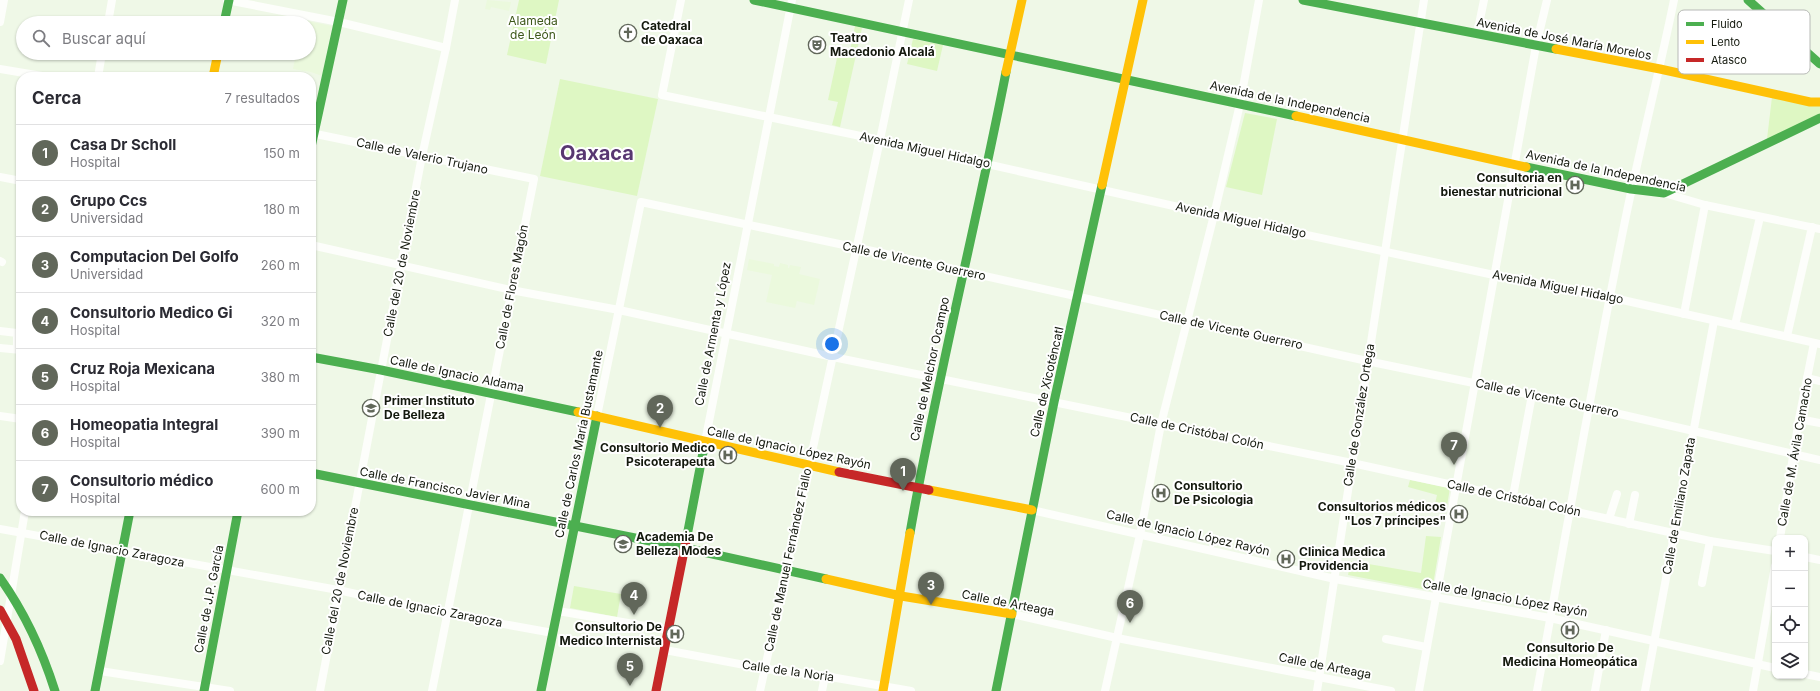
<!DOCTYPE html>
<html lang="es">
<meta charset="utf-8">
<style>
body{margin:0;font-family:Inter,sans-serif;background:#f7f7f7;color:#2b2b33}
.controls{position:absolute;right:12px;bottom:12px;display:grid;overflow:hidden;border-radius:8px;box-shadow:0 1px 3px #0004}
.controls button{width:36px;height:36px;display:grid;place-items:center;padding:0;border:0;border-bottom:1px solid #e1e1e2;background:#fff;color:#2b2b33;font:20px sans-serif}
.you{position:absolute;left:832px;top:344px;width:14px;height:14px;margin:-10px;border:3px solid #fff;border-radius:50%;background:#1a73e8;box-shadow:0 0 0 6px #1a73e833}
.badge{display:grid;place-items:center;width:26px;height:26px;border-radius:50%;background:#61675a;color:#fff;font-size:13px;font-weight:700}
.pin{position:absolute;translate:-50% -33px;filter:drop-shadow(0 1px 2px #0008)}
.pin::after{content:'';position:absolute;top:21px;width:14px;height:12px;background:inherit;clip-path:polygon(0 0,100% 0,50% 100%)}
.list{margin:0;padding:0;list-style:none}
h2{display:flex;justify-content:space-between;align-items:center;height:52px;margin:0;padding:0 16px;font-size:17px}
h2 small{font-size:13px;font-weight:400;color:#7c7c81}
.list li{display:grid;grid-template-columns:26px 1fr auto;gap:12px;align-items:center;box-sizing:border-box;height:56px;padding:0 16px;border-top:1px solid #e1e1e2}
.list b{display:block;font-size:15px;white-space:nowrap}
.list p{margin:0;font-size:13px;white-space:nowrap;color:#7c7c81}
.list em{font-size:13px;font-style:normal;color:#7c7c81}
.icon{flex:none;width:22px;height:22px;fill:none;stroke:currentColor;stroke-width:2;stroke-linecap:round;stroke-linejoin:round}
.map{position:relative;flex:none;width:1820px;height:691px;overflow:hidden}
.search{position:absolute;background:#fff;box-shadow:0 1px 3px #0004;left:16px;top:16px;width:300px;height:44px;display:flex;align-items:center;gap:10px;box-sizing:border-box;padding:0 14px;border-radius:22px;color:#7c7c81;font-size:15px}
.panel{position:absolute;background:#fff;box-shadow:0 1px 3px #0004;left:16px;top:72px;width:300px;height:444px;border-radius:16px}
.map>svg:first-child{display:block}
.built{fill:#ebf9dd}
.green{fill:#def7c3}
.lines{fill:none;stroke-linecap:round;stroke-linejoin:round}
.street{stroke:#fdfefb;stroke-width:8}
.fast{stroke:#4caf50;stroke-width:9}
.slow{stroke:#ffc107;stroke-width:9}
.jam{stroke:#c62828;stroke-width:9}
.labels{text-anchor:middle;stroke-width:4;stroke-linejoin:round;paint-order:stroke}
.park-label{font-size:12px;fill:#3d5719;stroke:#fff}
.poi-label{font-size:12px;font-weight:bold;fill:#14190e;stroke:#fff;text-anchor:start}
.street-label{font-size:12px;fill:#14190e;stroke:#fff}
.town-label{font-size:20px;font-weight:bold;fill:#583771;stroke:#fff}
.key{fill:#fff;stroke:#b8bab7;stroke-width:1}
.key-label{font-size:11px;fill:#14190e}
</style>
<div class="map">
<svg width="1820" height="691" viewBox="0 0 1820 691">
<rect width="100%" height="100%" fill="#eff8e7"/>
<g class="built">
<polygon points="487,0 511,2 509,11 491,7 490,10 485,9"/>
<polygon points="302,20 332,26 322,76 311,72 293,69 296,53 309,53 309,23 302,23"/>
<polygon points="749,259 774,264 774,266 779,267 780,263 788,265 788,268 789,268 790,265 801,267 799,274 820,279 814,305 797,301 795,308 766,302 772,275 747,270"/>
</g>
<g class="green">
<polygon points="519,0 559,0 546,64 507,55"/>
<polygon points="855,26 862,28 840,127 832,125 838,102 828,100 839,49 850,51"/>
<polygon points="913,39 943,45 937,71 907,64"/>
<polygon points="560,79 658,99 637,196 540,176"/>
<polygon points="1772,97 1820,104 1820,115 1767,139"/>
<polygon points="1245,113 1277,119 1262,195 1226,187"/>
<polygon points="1410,480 1450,488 1446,512 1440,511 1441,506 1435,504 1437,495 1408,487"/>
<polygon points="1426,536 1441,537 1432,591 1348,575 1351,561 1421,573"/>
<polygon points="574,586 621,594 617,617 570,608"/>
</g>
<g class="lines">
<g class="street">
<polyline points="227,0 339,22 446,48"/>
<polyline points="681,0 662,95 880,140 1214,215 1494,275 1609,297 1820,344"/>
<polyline points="0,22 4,0"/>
<polyline points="108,23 112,0"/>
<polyline points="1477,34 1484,0"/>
<polyline points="0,69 48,77"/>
<polyline points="98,77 102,53"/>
<polyline points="311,133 534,179 432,691"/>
<polyline points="0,177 21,181"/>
<polyline points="1664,193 1705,205 1820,229"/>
<polyline points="311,245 511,290 619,310 833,357 1352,463 1710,541 1775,551"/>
<polyline points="0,261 2,262"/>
<polyline points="1684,314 1705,205"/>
<polyline points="1735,325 1760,217"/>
<polyline points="0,331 17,333 17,349"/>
<polyline points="1787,336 1812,227"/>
<polyline points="0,348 21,350"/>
<polyline points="1807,378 1820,381"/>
<polyline points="0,416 21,419"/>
<polyline points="597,416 641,202 877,252 1367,361 1589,407 1820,460"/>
<polyline points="1799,419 1820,423"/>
<polyline points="705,442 792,0"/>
<polyline points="1513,496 1532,395"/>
<polyline points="1032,510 1335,579 1550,618 1775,668"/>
<polyline points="1609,519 1617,494"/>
<polyline points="1629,524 1635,495"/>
<polyline points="0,529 338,590 447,614 553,633"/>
<polyline points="1780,538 1799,419 1814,343"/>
<polyline points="1805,557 1820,560"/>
<polyline points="1702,583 1710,541"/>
<polyline points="558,611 669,630"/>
<polyline points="1012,614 1117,638 1391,691"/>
<polyline points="1386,639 1426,647"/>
<polyline points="665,650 766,669 825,676 911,691"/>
<polyline points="0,661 25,511"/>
<polyline points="100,671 230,691"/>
<polyline points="1805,674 1820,677"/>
<polyline points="320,691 422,156 446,48 455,0"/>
<polyline points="760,691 880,140 909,0"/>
<polyline points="822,691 825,676"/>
<polyline points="1105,691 1140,535 1161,424 1214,215 1240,104 1259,0"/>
<polyline points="1317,691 1424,0"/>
<polyline points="1419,691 1536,46 1547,0"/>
<path d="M1537 691C1566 534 1593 377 1625 221 1640 147 1659 74 1674 0"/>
<polyline points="1595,691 1606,630"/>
<polyline points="1645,691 1714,321"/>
<polyline points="1753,691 1775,566"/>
</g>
<g class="fast">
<polyline points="754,0 1296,116"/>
<polyline points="1303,0 1556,49"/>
<polyline points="1748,0 1820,64"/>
<polyline points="224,23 229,0"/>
<polyline points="311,147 343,0"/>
<polyline points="1526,167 1631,189 1664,193 1820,118"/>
<polyline points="311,357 381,370 578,412"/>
<polyline points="311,473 685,548 826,579"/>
<path d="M910 533C937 378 976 226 1006 72"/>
<polyline points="687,536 705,442"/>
<path d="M0 578C25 613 42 650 55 691"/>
<polyline points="95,691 130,511"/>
<polyline points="204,691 238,511"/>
<polyline points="541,691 597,416"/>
<polyline points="996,691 1054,402 1102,185"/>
</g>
<g class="slow">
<polyline points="1556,49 1660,69 1810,102 1820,102"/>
<polyline points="1006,72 1022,0"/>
<polyline points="213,77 218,53"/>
<polyline points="1296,116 1526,167"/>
<polyline points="1102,185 1143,0"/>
<polyline points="578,412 839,472"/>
<polyline points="929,490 1032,510"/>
<polyline points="826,579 901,596 1012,614"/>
<polyline points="883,691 910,533"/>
</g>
<g class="jam">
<polyline points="839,472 929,490"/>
<polyline points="0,610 16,639 34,691"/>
<polyline points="656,691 687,536"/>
</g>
</g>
<defs>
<symbol id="church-ring" viewBox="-11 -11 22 22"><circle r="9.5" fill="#fff" stroke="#61675a" stroke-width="1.5"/><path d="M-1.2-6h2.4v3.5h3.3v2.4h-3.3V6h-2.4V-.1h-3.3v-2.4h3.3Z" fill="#61675a"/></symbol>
<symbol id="theatre-ring" viewBox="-11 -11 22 22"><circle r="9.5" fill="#fff" stroke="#61675a" stroke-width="1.5"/><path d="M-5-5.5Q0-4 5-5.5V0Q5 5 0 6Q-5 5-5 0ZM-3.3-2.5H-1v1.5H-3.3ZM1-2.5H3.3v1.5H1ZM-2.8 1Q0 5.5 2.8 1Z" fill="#61675a"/></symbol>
<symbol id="hospital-ring" viewBox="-11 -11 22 22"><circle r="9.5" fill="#fff" stroke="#61675a" stroke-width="1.5"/><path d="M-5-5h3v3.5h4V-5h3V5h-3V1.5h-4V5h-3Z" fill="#61675a"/></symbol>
<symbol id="university-ring" viewBox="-11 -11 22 22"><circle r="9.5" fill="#fff" stroke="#61675a" stroke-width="1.5"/><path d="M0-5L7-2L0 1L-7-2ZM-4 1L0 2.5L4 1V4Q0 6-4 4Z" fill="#61675a"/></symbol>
</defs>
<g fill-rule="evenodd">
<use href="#church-ring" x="618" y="23" width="20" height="20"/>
<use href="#theatre-ring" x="807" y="35" width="20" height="20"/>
<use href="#hospital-ring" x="1565" y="175" width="20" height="20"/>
<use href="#university-ring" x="361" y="398" width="20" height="20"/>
<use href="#hospital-ring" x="718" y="445" width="20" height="20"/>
<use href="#hospital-ring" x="1151" y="483" width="20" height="20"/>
<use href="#hospital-ring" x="1449" y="504" width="20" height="20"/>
<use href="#university-ring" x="613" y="534" width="20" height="20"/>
<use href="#hospital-ring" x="1276" y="549" width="20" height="20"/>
<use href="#hospital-ring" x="1560" y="620" width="20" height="20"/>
<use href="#hospital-ring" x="665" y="624" width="20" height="20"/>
</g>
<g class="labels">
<g class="park-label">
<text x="533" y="25">Alameda<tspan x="533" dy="14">de León</tspan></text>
</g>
<g class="poi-label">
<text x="641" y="30">Catedral<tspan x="641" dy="14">de Oaxaca</tspan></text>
<text x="830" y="42">Teatro<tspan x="830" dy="14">Macedonio Alcalá</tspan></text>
<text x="1562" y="182" text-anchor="end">Consultoria en<tspan x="1562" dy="14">bienestar nutricional</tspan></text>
<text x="384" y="405">Primer Instituto<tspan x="384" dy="14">De Belleza</tspan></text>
<text x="715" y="452" text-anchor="end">Consultorio Medico<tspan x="715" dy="14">Psicoterapeuta</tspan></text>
<text x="1174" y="490">Consultorio<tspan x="1174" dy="14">De Psicologia</tspan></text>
<text x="1446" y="511" text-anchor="end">Consultorios médicos<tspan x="1446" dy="14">"Los 7 príncipes"</tspan></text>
<text x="636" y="541">Academia De<tspan x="636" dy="14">Belleza Modes</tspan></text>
<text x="1299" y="556">Clinica Medica<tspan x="1299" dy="14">Providencia</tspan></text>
<text x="662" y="631" text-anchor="end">Consultorio De<tspan x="662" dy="14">Medico Internista</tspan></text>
<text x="1570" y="652" text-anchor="middle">Consultorio De<tspan x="1570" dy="14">Medicina Homeopática</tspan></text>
</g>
<g class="street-label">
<text transform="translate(1564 39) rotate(11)" y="4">Avenida de José María Morelos</text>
<text transform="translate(1290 102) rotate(12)" y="4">Avenida de la Independencia</text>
<text transform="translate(925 150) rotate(12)" y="4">Avenida Miguel Hidalgo</text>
<text transform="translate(422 156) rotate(12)" y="4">Calle de Valerio Trujano</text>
<text transform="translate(1606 171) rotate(12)" y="4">Avenida de la Independencia</text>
<text transform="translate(1241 220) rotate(12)" y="4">Avenida Miguel Hidalgo</text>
<text transform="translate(914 261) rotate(12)" y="4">Calle de Vicente Guerrero</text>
<text transform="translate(402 263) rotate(-79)" y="4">Calle del 20 de Noviembre</text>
<text transform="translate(512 287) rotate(-79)" y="4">Calle de Flores Magón</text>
<text transform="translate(1558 287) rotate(11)" y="4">Avenida Miguel Hidalgo</text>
<text transform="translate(1231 330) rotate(12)" y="4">Calle de Vicente Guerrero</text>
<text transform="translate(713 334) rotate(-79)" y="4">Calle de Armenta y López</text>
<text transform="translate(930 369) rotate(-78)" y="4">Calle de Melchor Ocampo</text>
<text transform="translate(457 374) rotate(12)" y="4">Calle de Ignacio Aldama</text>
<text transform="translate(1047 382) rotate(-77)" y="4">Calle de Xicoténcatl</text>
<text transform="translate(1547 398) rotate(12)" y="4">Calle de Vicente Guerrero</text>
<text transform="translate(1359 415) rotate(-81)" y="4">Calle de González Ortega</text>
<text transform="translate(1197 431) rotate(12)" y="4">Calle de Cristóbal Colón</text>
<text transform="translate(579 444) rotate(-78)" y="4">Calle de Carlos María Bustamante</text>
<text transform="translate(789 448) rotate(12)" y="4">Calle de Ignacio López Rayón</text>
<text transform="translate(1795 452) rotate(-80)" y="4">Calle de M. Ávila Camacho</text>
<text transform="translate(445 488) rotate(11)" y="4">Calle de Francisco Javier Mina</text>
<text transform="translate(1514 498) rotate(12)" y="4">Calle de Cristóbal Colón</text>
<text transform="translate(1679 506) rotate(-80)" y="4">Calle de Emiliano Zapata</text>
<text transform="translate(1188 533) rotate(13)" y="4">Calle de Ignacio López Rayón</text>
<text transform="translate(112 549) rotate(11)" y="4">Calle de Ignacio Zaragoza</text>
<text transform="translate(788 560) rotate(-78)" y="4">Calle de Manuel Fernández Fiallo</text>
<text transform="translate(340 581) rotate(-79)" y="4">Calle del 20 de Noviembre</text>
<text transform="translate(1505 598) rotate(10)" y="4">Calle de Ignacio López Rayón</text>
<text transform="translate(209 599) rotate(-79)" y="4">Calle de J.P. García</text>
<text transform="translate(1008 603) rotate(11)" y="4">Calle de Arteaga</text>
<text transform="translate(430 609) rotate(11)" y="4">Calle de Ignacio Zaragoza</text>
<text transform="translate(1325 666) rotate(11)" y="4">Calle de Arteaga</text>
<text transform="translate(788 671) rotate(8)" y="4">Calle de la Noria</text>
</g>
<g class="town-label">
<text x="597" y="160">Oaxaca</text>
</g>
</g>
<rect x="1678" y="10" width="132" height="64" rx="6" class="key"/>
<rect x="1686" y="22" width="18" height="4" fill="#4caf50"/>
<rect x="1686" y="40" width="18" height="4" fill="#ffc107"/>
<rect x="1686" y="58" width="18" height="4" fill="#c62828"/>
<g class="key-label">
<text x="1711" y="28">Fluido</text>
<text x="1711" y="46">Lento</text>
<text x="1711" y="64">Atasco</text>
</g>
</svg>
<div class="controls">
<button>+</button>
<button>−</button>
<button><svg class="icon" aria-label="locate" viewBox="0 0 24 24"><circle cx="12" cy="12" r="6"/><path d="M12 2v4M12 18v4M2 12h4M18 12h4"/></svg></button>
<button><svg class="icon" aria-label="layers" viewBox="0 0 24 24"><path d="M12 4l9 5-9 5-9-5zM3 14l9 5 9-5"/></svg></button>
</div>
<div class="you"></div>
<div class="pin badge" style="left:903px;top:491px">1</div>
<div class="pin badge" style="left:660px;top:428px">2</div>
<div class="pin badge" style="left:931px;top:605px">3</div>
<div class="pin badge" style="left:634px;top:615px">4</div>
<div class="pin badge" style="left:630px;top:686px">5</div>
<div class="pin badge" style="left:1130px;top:623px">6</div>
<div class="pin badge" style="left:1454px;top:465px">7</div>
<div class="search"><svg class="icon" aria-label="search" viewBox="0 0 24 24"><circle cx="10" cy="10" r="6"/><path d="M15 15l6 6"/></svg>Buscar aquí</div>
<section class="panel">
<h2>Cerca<small>7 resultados</small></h2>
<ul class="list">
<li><span class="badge">1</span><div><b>Casa Dr Scholl</b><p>Hospital</p></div><em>150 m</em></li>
<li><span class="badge">2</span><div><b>Grupo Ccs</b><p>Universidad</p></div><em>180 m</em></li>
<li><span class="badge">3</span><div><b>Computacion Del Golfo</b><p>Universidad</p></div><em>260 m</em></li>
<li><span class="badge">4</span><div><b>Consultorio Medico Gi</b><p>Hospital</p></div><em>320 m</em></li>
<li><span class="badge">5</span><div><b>Cruz Roja Mexicana</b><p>Hospital</p></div><em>380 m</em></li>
<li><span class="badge">6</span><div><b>Homeopatia Integral</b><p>Hospital</p></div><em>390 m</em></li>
<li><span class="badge">7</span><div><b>Consultorio médico</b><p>Hospital</p></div><em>600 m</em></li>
</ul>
</section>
</div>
